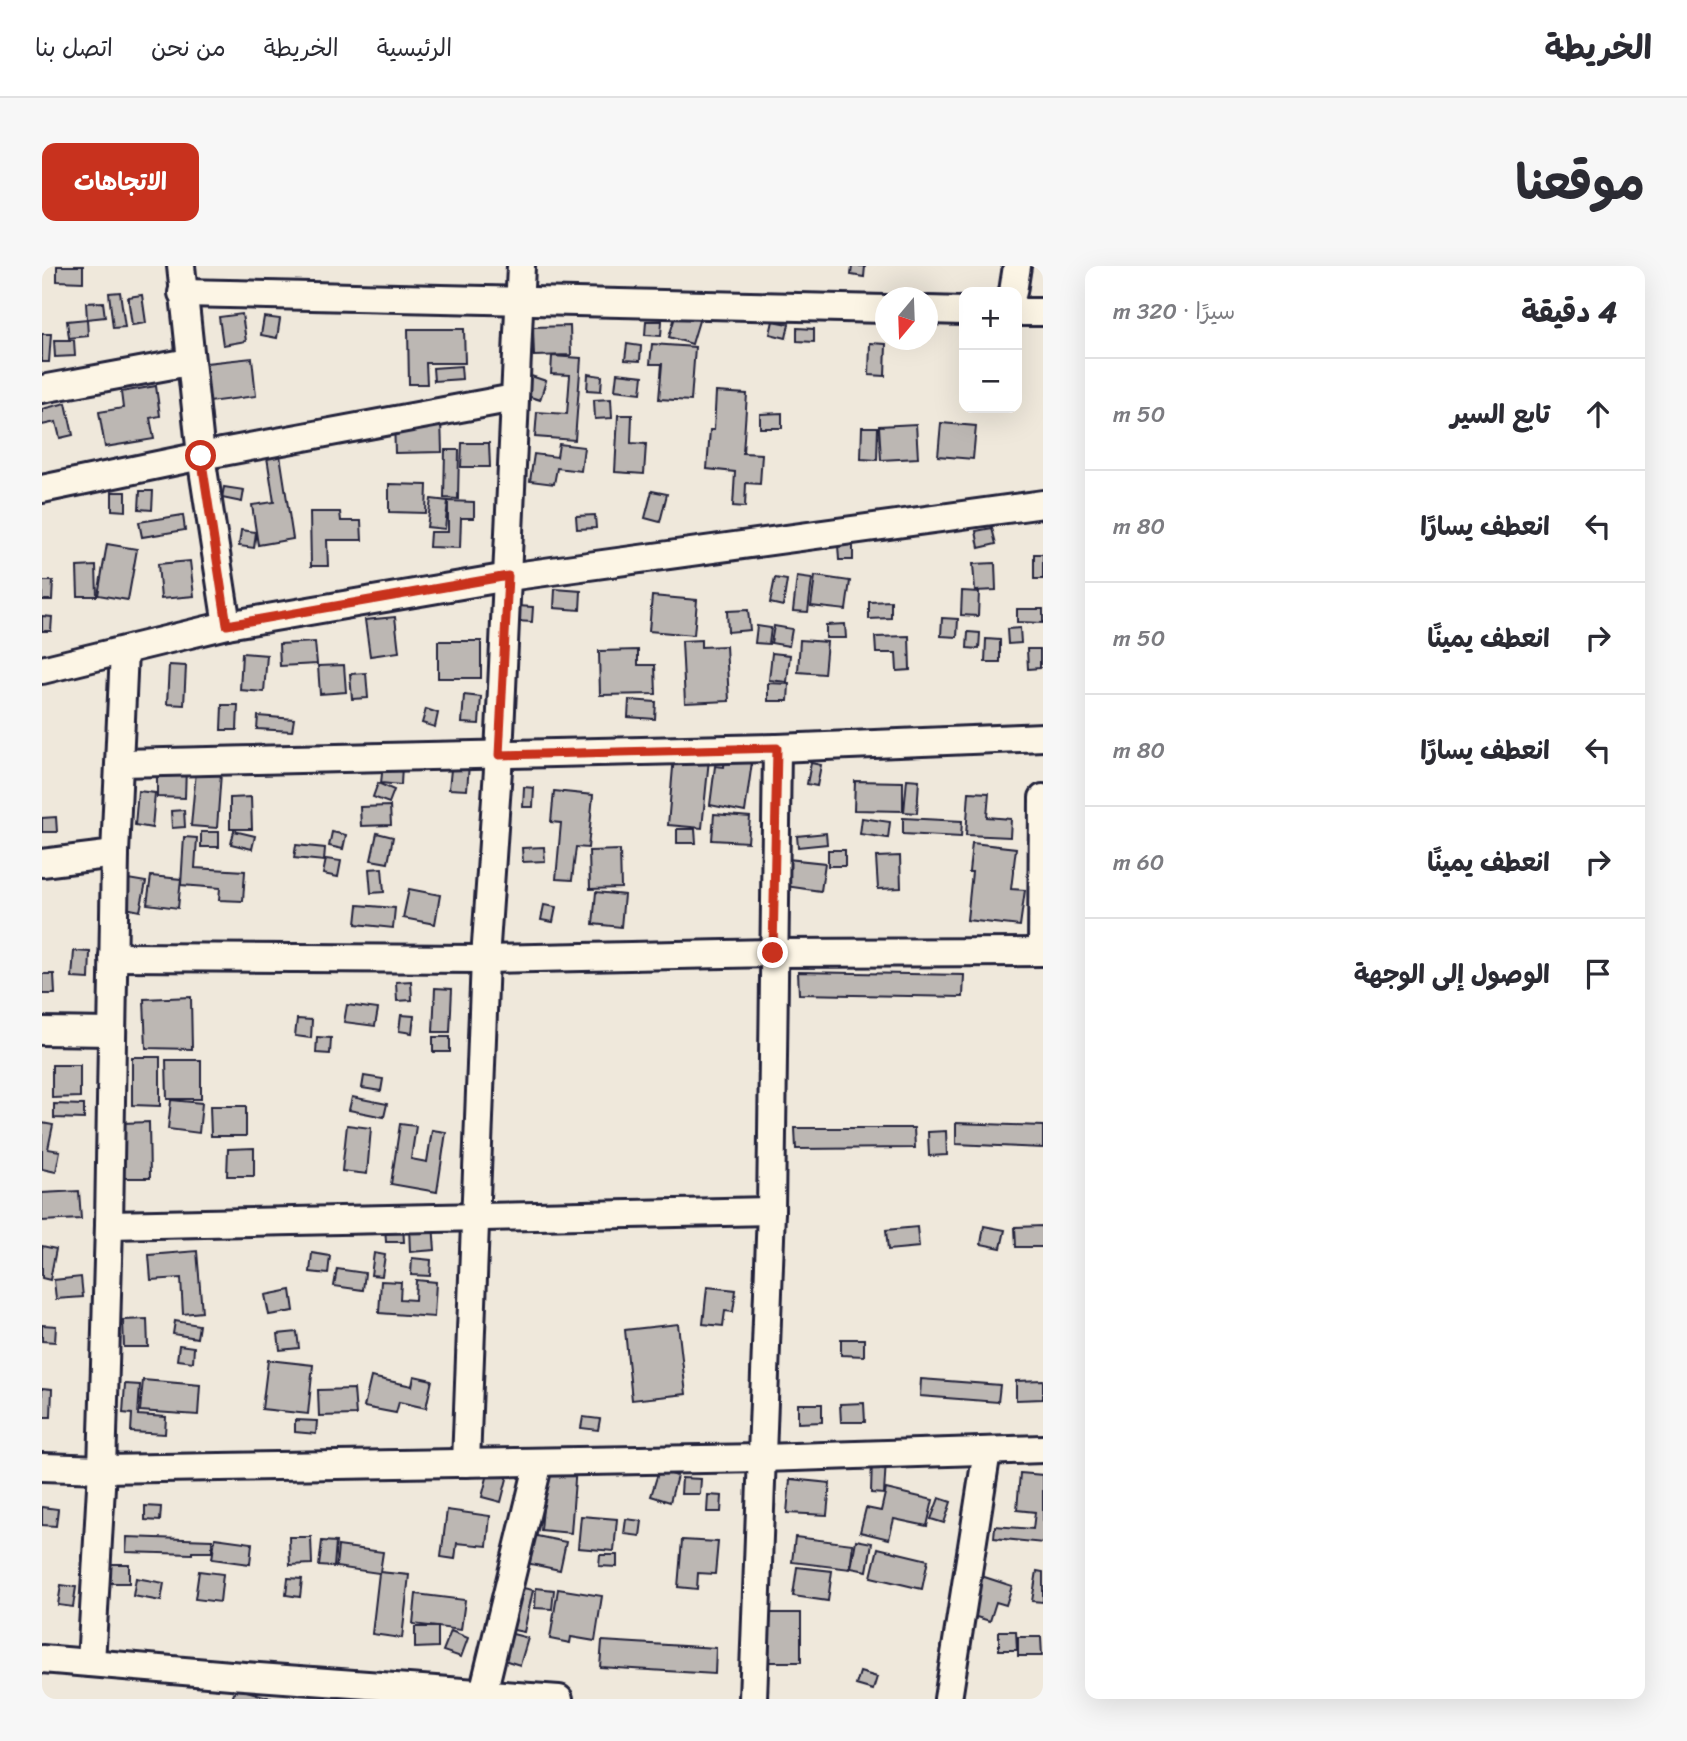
<!DOCTYPE html>
<html lang="ar">
<meta charset="utf-8">
<style>
body{margin:0;font-family:Sriracha,"Playpen Sans Arabic",sans-serif;background:#f7f7f7;color:#2b2b33;direction:rtl}
.controls{position:absolute;right:21px;top:21px;display:grid;overflow:hidden;border-radius:14px;box-shadow:0 7px 28px #0002}
.controls button{width:63px;height:63px;display:grid;place-items:center;padding:0;border:0;border-bottom:2px solid #e1e1e2;background:#fff;color:#2b2b33;font:35px sans-serif}
.compass{position:absolute;left:833px;top:21px;width:63px;height:63px;border-radius:50%;background:#fff;box-shadow:0 7px 28px #0002;rotate:199deg}
.stop{position:absolute;width:21px;height:21px;margin:-16px;border:5px solid #c8321e;border-radius:50%;background:#fff}
.stop.end{background:#c8321e;border-color:#fff;box-shadow:0 2px 7px #0008}
.list{margin:0;padding:0;list-style:none}
h2{display:flex;justify-content:space-between;align-items:center;height:91px;margin:0;padding:0 28px;font-size:30px}
h2 small{font-size:23px;font-weight:400;color:#7c7c81}
.list li{display:grid;grid-template-columns:46px 1fr auto;gap:21px;align-items:center;box-sizing:border-box;height:112px;padding:0 28px;border-top:2px solid #e1e1e2}
.list b{display:block;font-size:26px;white-space:nowrap}
.list em{font-size:23px;font-style:normal;color:#7c7c81}
.icon{flex:none;width:38px;height:38px;fill:none;stroke:currentColor;stroke-width:2;stroke-linecap:round;stroke-linejoin:round}
.map{position:relative;flex:none;width:1001px;height:1433px;overflow:hidden;direction:ltr;border-radius:14px}
header{display:flex;align-items:center;gap:42px;box-sizing:border-box;height:98px;padding:0 35px;background:#fff;border-bottom:2px solid #e1e1e2}
header strong{font-size:33px}
nav{display:flex;gap:38px;margin-inline-start:auto;font-size:24px}
.intro{display:flex;align-items:center;justify-content:space-between;box-sizing:border-box;height:168px;padding:0 42px}
h1{margin:0;font-size:49px}
.button{padding:18px 32px;border-radius:14px;background:#c8321e;color:#fff;font-size:24px;font-weight:700}
main{display:flex;gap:42px;padding:0 42px}
aside{flex:1;background:#fff;border-radius:14px;box-shadow:0 7px 28px #0002}
.map>svg:first-child{display:block}
.building{fill:#bcb7b3;stroke:#22223b;stroke-width:2}
.lines{fill:none;stroke-linecap:round;stroke-linejoin:round}
.minor-casing{stroke:#22223b;stroke-width:32}
.minor{stroke:#fcf5e5;stroke-width:26}
.route{stroke:#c8321e;stroke-width:9}
</style>
<header>
<strong>الخريطة</strong>
<nav><a>الرئيسية</a><a>الخريطة</a><a>من نحن</a><a>اتصل بنا</a></nav>
</header>
<div class="intro"><h1>موقعنا</h1><a class="button">الاتجاهات</a></div>
<main>
<aside>
<h2>4 دقيقة<small>سيرًا · 320 m</small></h2>
<ul class="list">
<li><svg class="icon" aria-label="ahead" viewBox="0 0 24 24"><path d="M12 20V5M6 11l6-6 6 6"/></svg><div><b>تابع السير</b></div><em>50 m</em></li>
<li><svg class="icon" aria-label="left" viewBox="0 0 24 24"><path d="M17 20v-9H6M10 6l-5 5 5 5"/></svg><div><b>انعطف يسارًا</b></div><em>80 m</em></li>
<li><svg class="icon" aria-label="right" viewBox="0 0 24 24"><path d="M7 20v-9h11M14 6l5 5-5 5"/></svg><div><b>انعطف يمينًا</b></div><em>50 m</em></li>
<li><svg class="icon" aria-label="left" viewBox="0 0 24 24"><path d="M17 20v-9H6M10 6l-5 5 5 5"/></svg><div><b>انعطف يسارًا</b></div><em>80 m</em></li>
<li><svg class="icon" aria-label="right" viewBox="0 0 24 24"><path d="M7 20v-9h11M14 6l5 5-5 5"/></svg><div><b>انعطف يمينًا</b></div><em>60 m</em></li>
<li><svg class="icon" aria-label="arrive" viewBox="0 0 24 24"><path d="M6 21V4h12l-3 4 3 4H6"/></svg><div><b>الوصول إلى الوجهة</b></div></li>
</ul>
</aside>
<div class="map">
<svg width="1001" height="1433" viewBox="0 0 1001 1433">
<rect width="100%" height="100%" fill="#efe8db"/>
<filter id="ink" filterUnits="userSpaceOnUse"><feTurbulence type="fractalNoise" baseFrequency=".0143" numOctaves="2"/><feDisplacementMap in="SourceGraphic" scale="14" xChannelSelector="R" yChannelSelector="G"/><feConvolveMatrix kernelMatrix="1 2 1 2 8 2 1 2 1" color-interpolation-filters="sRGB"/></filter>
<g filter="url(#ink)">
<g class="building">
<polygon points="15,0 41,0 41,16 15,15"/>
<polygon points="810,0 823,0 822,11 809,9"/>
<polygon points="78,26 83,61 71,62 67,27"/>
<polygon points="100,29 104,57 90,59 86,31"/>
<polygon points="61,36 63,51 45,53 44,37"/>
<polygon points="636,41 659,48 650,78 627,71"/>
<polygon points="200,48 204,75 181,79 177,51"/>
<polygon points="222,51 238,53 235,72 219,69"/>
<polygon points="45,53 46,70 27,72 25,55"/>
<polygon points="604,55 620,55 619,70 603,69"/>
<polygon points="731,55 747,58 744,72 728,68"/>
<polygon points="528,60 529,89 492,90 491,61"/>
<polygon points="755,62 772,63 772,76 755,75"/>
<polygon points="366,63 422,63 423,97 384,97 385,118 367,118"/>
<polygon points="0,68 9,68 7,96 0,96"/>
<polygon points="12,74 32,74 33,90 13,91"/>
<polygon points="828,77 844,78 843,110 827,109"/>
<polygon points="585,78 599,80 598,95 583,94"/>
<polygon points="610,78 653,81 649,135 617,133 620,98 608,98"/>
<polygon points="510,90 539,92 533,174 493,171 495,146 525,148 528,109 509,108"/>
<polygon points="210,92 214,130 160,137 155,98"/>
<polygon points="419,100 420,113 392,115 391,102"/>
<polygon points="575,107 601,110 599,127 573,124"/>
<polygon points="483,108 504,115 498,134 476,127"/>
<polygon points="546,108 560,110 559,125 545,124"/>
<polygon points="114,120 118,150 108,152 112,173 63,181 57,146 81,142 79,126"/>
<polygon points="674,126 705,128 701,187 720,188 718,218 704,217 703,241 691,240 693,206 665,203 668,164 672,164"/>
<polygon points="569,133 570,152 553,153 552,134"/>
<polygon points="24,137 31,169 18,172 14,156 0,159 0,143"/>
<polygon points="740,147 740,162 718,162 718,148"/>
<polygon points="576,149 590,149 589,177 604,178 602,208 573,206"/>
<polygon points="399,152 400,186 353,187 352,153"/>
<polygon points="899,157 934,160 931,193 896,190"/>
<polygon points="874,158 876,192 839,194 837,160"/>
<polygon points="820,161 836,161 835,194 819,193"/>
<polygon points="420,177 447,177 448,201 419,201"/>
<polygon points="517,178 542,181 539,205 515,202 512,218 488,215 492,188 515,191"/>
<polygon points="403,184 417,184 416,233 402,232"/>
<polygon points="238,189 251,273 216,279 210,239 232,236 225,191"/>
<polygon points="347,218 385,219 384,247 347,246"/>
<polygon points="182,221 202,224 200,236 180,232"/>
<polygon points="98,225 111,225 110,244 97,243"/>
<polygon points="610,225 625,228 618,256 603,252"/>
<polygon points="70,226 84,226 84,245 70,244"/>
<polygon points="389,233 406,235 403,263 385,261"/>
<polygon points="406,235 432,236 432,252 419,252 418,282 387,281 388,266 406,266"/>
<polygon points="268,246 298,246 299,255 319,255 320,274 285,274 286,300 269,300"/>
<polygon points="141,249 143,264 100,271 97,256"/>
<polygon points="553,249 554,262 535,263 534,250"/>
<polygon points="950,262 954,278 937,282 934,265"/>
<polygon points="199,264 214,266 212,282 197,280"/>
<polygon points="65,278 95,283 86,334 56,329"/>
<polygon points="796,279 811,279 811,294 797,294"/>
<rect x="992" y="288" width="9" height="25"/>
<polygon points="148,295 152,330 119,333 116,298"/>
<polygon points="953,297 954,324 933,325 931,298"/>
<polygon points="54,300 55,330 36,330 35,301"/>
<polygon points="773,310 808,315 804,344 769,340"/>
<polygon points="755,311 770,313 766,346 751,345"/>
<polygon points="733,312 745,314 741,340 728,337"/>
<polygon points="0,315 11,315 10,334 0,334"/>
<polygon points="513,323 539,325 538,344 512,342"/>
<polygon points="920,325 937,326 936,350 919,349"/>
<polygon points="610,330 655,334 652,369 607,365"/>
<polygon points="849,335 849,352 827,353 827,336"/>
<polygon points="475,340 491,341 490,356 474,355"/>
<polygon points="975,343 1001,343 1001,357 975,356"/>
<polygon points="706,344 708,364 686,366 685,345"/>
<polygon points="0,350 10,351 9,365 0,365"/>
<polygon points="353,351 357,386 328,390 323,354"/>
<polygon points="900,352 916,353 915,371 899,370"/>
<polygon points="803,358 804,372 784,372 784,359"/>
<polygon points="715,360 729,362 727,378 713,377"/>
<polygon points="732,360 750,363 747,380 729,377"/>
<polygon points="978,362 979,377 966,378 965,363"/>
<polygon points="926,366 938,367 937,383 925,382"/>
<polygon points="867,370 868,404 855,405 854,387 834,387 833,371"/>
<polygon points="944,373 958,374 958,396 943,396"/>
<polygon points="659,374 659,381 684,380 687,435 643,437 640,375"/>
<polygon points="758,374 785,376 782,408 756,406"/>
<rect x="396" y="375" width="43" height="37"/>
<polygon points="273,376 275,398 238,400 237,378"/>
<polygon points="985,383 998,383 998,402 986,403"/>
<polygon points="596,384 596,399 613,399 614,428 558,429 557,385"/>
<polygon points="200,387 225,389 222,426 198,424"/>
<polygon points="730,387 748,389 745,416 727,414"/>
<polygon points="127,399 144,400 142,439 125,438"/>
<polygon points="302,399 304,426 278,428 276,400"/>
<polygon points="324,407 326,432 310,433 308,408"/>
<polygon points="726,417 747,418 746,435 726,435"/>
<polygon points="422,429 439,431 437,458 420,457"/>
<polygon points="587,434 614,436 613,453 586,451"/>
<polygon points="180,439 196,439 195,464 179,464"/>
<polygon points="384,443 396,447 393,461 380,457"/>
<polygon points="216,450 252,453 250,465 215,463"/>
<polygon points="411,484 428,486 425,524 407,523"/>
<polygon points="684,486 711,489 703,546 668,539 673,500 682,501"/>
<polygon points="632,490 667,493 660,562 626,559"/>
<polygon points="769,497 779,499 775,520 765,518"/>
<polygon points="341,498 360,499 359,519 339,517"/>
<polygon points="115,500 144,501 143,532 115,531"/>
<polygon points="154,505 179,507 175,562 149,560"/>
<polygon points="865,513 877,514 875,547 862,546"/>
<polygon points="813,515 861,516 861,545 812,544"/>
<polygon points="336,517 352,524 347,537 331,531"/>
<polygon points="482,521 492,522 491,541 481,541"/>
<polygon points="96,525 113,527 110,562 93,559"/>
<polygon points="512,525 551,529 546,582 534,581 530,614 514,613 519,557 509,556"/>
<polygon points="927,526 947,527 945,551 969,553 968,571 924,569"/>
<polygon points="209,531 210,563 188,563 188,532"/>
<polygon points="348,540 349,559 319,560 318,541"/>
<polygon points="142,544 143,561 130,562 129,545"/>
<polygon points="672,548 708,551 706,576 670,574"/>
<polygon points="14,551 15,566 0,566 0,552"/>
<polygon points="820,552 848,556 846,572 818,568"/>
<polygon points="861,552 920,555 919,571 861,568"/>
<polygon points="635,563 653,563 654,577 635,577"/>
<polygon points="192,565 213,570 210,583 189,578"/>
<rect x="159" y="566" width="18" height="15"/>
<polygon points="290,566 304,569 301,583 287,580"/>
<polygon points="335,567 351,571 346,597 329,594"/>
<polygon points="784,567 785,578 756,581 755,570"/>
<polygon points="743,569 749,570 746,593 783,597 779,625 736,619"/>
<polygon points="142,571 155,572 153,602 203,605 201,635 177,634 178,622 139,619"/>
<polygon points="930,577 974,582 969,623 983,624 978,660 925,654 930,606 927,606"/>
<polygon points="254,579 283,582 282,595 252,592"/>
<polygon points="502,581 503,595 481,596 480,582"/>
<polygon points="578,584 579,622 548,623 547,585"/>
<rect x="786" y="584" width="17" height="16"/>
<polygon points="858,590 859,622 836,623 834,591"/>
<polygon points="284,593 299,595 296,611 281,608"/>
<polygon points="340,602 342,626 329,627 327,603"/>
<polygon points="109,610 139,613 136,642 105,638"/>
<polygon points="80,612 104,616 98,645 74,640"/>
<polygon points="367,623 398,629 393,658 361,652"/>
<polygon points="554,626 582,629 579,661 551,658"/>
<polygon points="316,639 353,642 351,662 314,658"/>
<polygon points="502,639 514,641 511,656 499,654"/>
<polygon points="32,685 48,686 47,713 30,712"/>
<polygon points="756,706 922,709 921,731 757,728"/>
<polygon points="0,708 12,708 13,728 0,728"/>
<polygon points="369,715 370,734 355,735 354,716"/>
<polygon points="393,722 410,723 408,766 391,766"/>
<polygon points="149,731 150,783 104,782 102,733"/>
<polygon points="305,739 336,743 333,760 302,756"/>
<polygon points="359,749 372,750 370,767 357,765"/>
<polygon points="255,753 270,754 269,772 253,770"/>
<polygon points="275,771 289,772 288,788 274,787"/>
<rect x="391" y="771" width="17" height="15"/>
<polygon points="90,791 118,791 118,840 90,839"/>
<polygon points="124,794 159,794 159,833 125,833"/>
<polygon points="10,799 38,799 38,831 10,832"/>
<polygon points="322,810 341,813 339,825 320,822"/>
<polygon points="310,831 345,838 342,851 307,844"/>
<polygon points="129,834 160,837 157,867 126,863"/>
<polygon points="12,838 42,839 42,853 12,852"/>
<polygon points="168,840 204,840 204,870 169,870"/>
<polygon points="107,856 108,912 82,912 80,857"/>
<polygon points="0,857 11,859 6,883 18,885 14,906 0,903"/>
<polygon points="914,857 1001,860 1001,882 914,878"/>
<polygon points="358,858 374,860 369,893 385,896 390,864 404,866 395,926 349,918"/>
<polygon points="305,859 329,862 325,908 300,905"/>
<polygon points="753,862 872,862 873,882 754,883"/>
<polygon points="904,865 905,889 887,890 886,866"/>
<polygon points="212,882 212,910 185,910 186,883"/>
<polygon points="37,925 39,953 0,955 0,927"/>
<polygon points="391,958 393,984 368,986 367,960"/>
<polygon points="343,960 361,960 362,976 344,976"/>
<polygon points="942,960 963,964 959,982 939,978"/>
<polygon points="1001,960 1001,981 974,981 973,961"/>
<polygon points="875,961 877,981 846,984 844,964"/>
<polygon points="0,980 14,983 8,1014 0,1012"/>
<polygon points="155,985 160,1046 141,1048 139,1012 109,1014 107,989"/>
<polygon points="270,987 288,990 286,1008 268,1006"/>
<polygon points="332,987 343,989 340,1010 329,1009"/>
<polygon points="370,992 389,994 388,1010 369,1009"/>
<polygon points="295,1003 323,1007 321,1024 292,1020"/>
<polygon points="39,1011 41,1031 14,1033 12,1014"/>
<polygon points="374,1014 394,1016 392,1051 337,1047 339,1015 359,1016 358,1033 373,1034"/>
<polygon points="665,1021 694,1024 691,1046 683,1045 681,1060 661,1058"/>
<polygon points="249,1024 252,1045 227,1049 223,1029"/>
<polygon points="105,1053 106,1081 82,1081 81,1054"/>
<polygon points="133,1055 157,1059 155,1072 131,1068"/>
<polygon points="636,1058 644,1128 590,1134 583,1064"/>
<polygon points="0,1059 14,1060 13,1076 0,1075"/>
<polygon points="255,1066 257,1082 238,1084 236,1068"/>
<polygon points="799,1073 822,1073 822,1090 799,1089"/>
<polygon points="137,1079 152,1081 151,1096 135,1094"/>
<polygon points="226,1094 271,1099 266,1148 220,1143"/>
<polygon points="372,1110 390,1114 384,1142 357,1136 354,1147 322,1141 329,1111 370,1120"/>
<polygon points="879,1113 958,1119 956,1136 878,1130"/>
<polygon points="101,1114 158,1119 156,1149 98,1145"/>
<polygon points="1001,1114 1001,1133 974,1134 974,1115"/>
<polygon points="83,1118 98,1119 96,1149 124,1151 123,1168 89,1166 90,1148 81,1147"/>
<polygon points="0,1122 10,1123 9,1151 0,1151"/>
<polygon points="312,1123 314,1149 277,1150 276,1124"/>
<polygon points="822,1137 823,1156 799,1156 798,1138"/>
<polygon points="756,1138 780,1138 780,1156 756,1157"/>
<polygon points="541,1151 558,1153 556,1164 539,1162"/>
<polygon points="253,1154 275,1155 274,1168 253,1166"/>
<polygon points="830,1193 844,1194 842,1228 829,1227"/>
<polygon points="449,1196 468,1201 459,1236 440,1231"/>
<polygon points="505,1198 534,1200 529,1267 499,1264"/>
<polygon points="617,1204 635,1210 628,1236 609,1230"/>
<polygon points="978,1207 1001,1209 1001,1277 952,1272 953,1260 991,1263 993,1246 975,1244"/>
<polygon points="640,1212 659,1213 658,1228 639,1228"/>
<polygon points="748,1213 788,1217 785,1249 745,1247"/>
<polygon points="844,1223 891,1234 885,1260 852,1253 847,1273 818,1266 824,1242 839,1245"/>
<polygon points="666,1229 680,1230 679,1246 665,1246"/>
<polygon points="897,1232 909,1236 902,1257 889,1253"/>
<polygon points="103,1240 119,1241 118,1255 103,1254"/>
<polygon points="0,1241 16,1243 14,1260 0,1259"/>
<polygon points="405,1244 448,1250 445,1280 415,1277 413,1293 399,1291"/>
<polygon points="539,1250 575,1253 572,1285 536,1282"/>
<polygon points="584,1253 600,1255 598,1270 582,1268"/>
<polygon points="490,1269 524,1276 518,1304 484,1297"/>
<polygon points="85,1271 170,1274 170,1286 150,1286 150,1288 84,1286"/>
<polygon points="247,1271 269,1271 270,1298 248,1299"/>
<polygon points="753,1271 811,1278 808,1303 750,1296"/>
<polygon points="173,1272 210,1277 208,1298 170,1293"/>
<polygon points="640,1274 676,1276 673,1308 656,1307 655,1323 636,1321"/>
<polygon points="814,1274 830,1277 825,1305 809,1302"/>
<polygon points="280,1275 294,1276 292,1301 277,1300"/>
<polygon points="296,1280 341,1286 338,1306 367,1309 360,1372 330,1368 337,1307 294,1301"/>
<polygon points="836,1282 886,1294 880,1323 829,1311"/>
<polygon points="558,1289 575,1289 575,1301 557,1300"/>
<polygon points="62,1298 87,1298 87,1317 63,1317"/>
<polygon points="755,1301 790,1305 786,1335 751,1330"/>
<polygon points="157,1305 181,1308 178,1336 153,1333"/>
<polygon points="995,1305 1001,1306 1001,1336 990,1335"/>
<polygon points="930,1307 970,1320 964,1339 954,1336 948,1355 917,1346"/>
<polygon points="94,1312 122,1317 119,1335 91,1330"/>
<polygon points="246,1312 260,1313 258,1331 244,1329"/>
<polygon points="19,1319 34,1321 31,1341 16,1339"/>
<polygon points="466,1319 491,1324 482,1366 457,1361"/>
<polygon points="494,1322 512,1324 510,1343 493,1342"/>
<polygon points="516,1323 560,1330 553,1375 529,1371 528,1377 508,1373"/>
<polygon points="374,1328 423,1334 419,1364 371,1358"/>
<rect x="722" y="1347" width="37" height="49"/>
<polygon points="373,1361 396,1361 396,1381 373,1382"/>
<polygon points="409,1365 426,1372 419,1391 401,1385"/>
<polygon points="957,1365 974,1365 975,1384 957,1384"/>
<polygon points="463,1366 486,1372 478,1399 455,1392"/>
<polygon points="976,1371 999,1371 1000,1390 976,1390"/>
<polygon points="560,1375 674,1382 673,1408 558,1401"/>
<polygon points="818,1406 835,1411 831,1424 814,1419"/>
<polygon points="194,1422 229,1432 229,1433 190,1433"/>
</g>
<g class="lines">
<defs>
<g id="minor">
<polyline points="139,0 159,190 185,359"/>
<polyline points="971,26 975,0"/>
<polyline points="140,27 844,43"/>
<polyline points="886,44 922,45"/>
<polyline points="975,46 1001,46"/>
<polyline points="0,123 147,96"/>
<polyline points="0,223 159,190 472,132"/>
<polyline points="0,404 185,359 466,311 1001,238"/>
<polyline points="78,497 735,482 1001,471"/>
<polyline points="0,597 73,588"/>
<polyline points="1000,686 1001,532"/>
<polyline points="71,691 443,693 731,687 1001,686"/>
<polyline points="0,765 70,766"/>
<polyline points="67,959 729,945"/>
<polyline points="424,1197 443,693 457,489 479,0"/>
<polyline points="0,1201 60,1203 721,1192 1001,1183"/>
<polyline points="0,1393 189,1409 517,1433"/>
<polyline points="49,1397 60,1203 67,959 73,588 82,385"/>
<polyline points="441,1427 497,1196"/>
<polyline points="711,1433 729,945 735,482"/>
<polyline points="906,1433 945,1185"/>
</g>
</defs>
<use href="#minor" class="minor-casing"/>
<use href="#minor" class="minor"/>
</g>
</g>
<g class="lines" filter="url(#ink)">
<polyline class="route" points="159,190 185,359 466,310 457,489 735,482 731,687"/>
</g>
</svg>
<div class="controls">
<button>+</button>
<button>−</button>
</div>
<svg class="compass" viewBox="-18 -18 36 36"><path d="M0-13l5 13h-10z" fill="#e53935"/><path d="M0 13l5-13h-10z" fill="#7c7c81"/></svg>
<div class="stop" style="left:159px;top:190px"></div>
<div class="stop end" style="left:731px;top:687px"></div>
</div>
</main>
